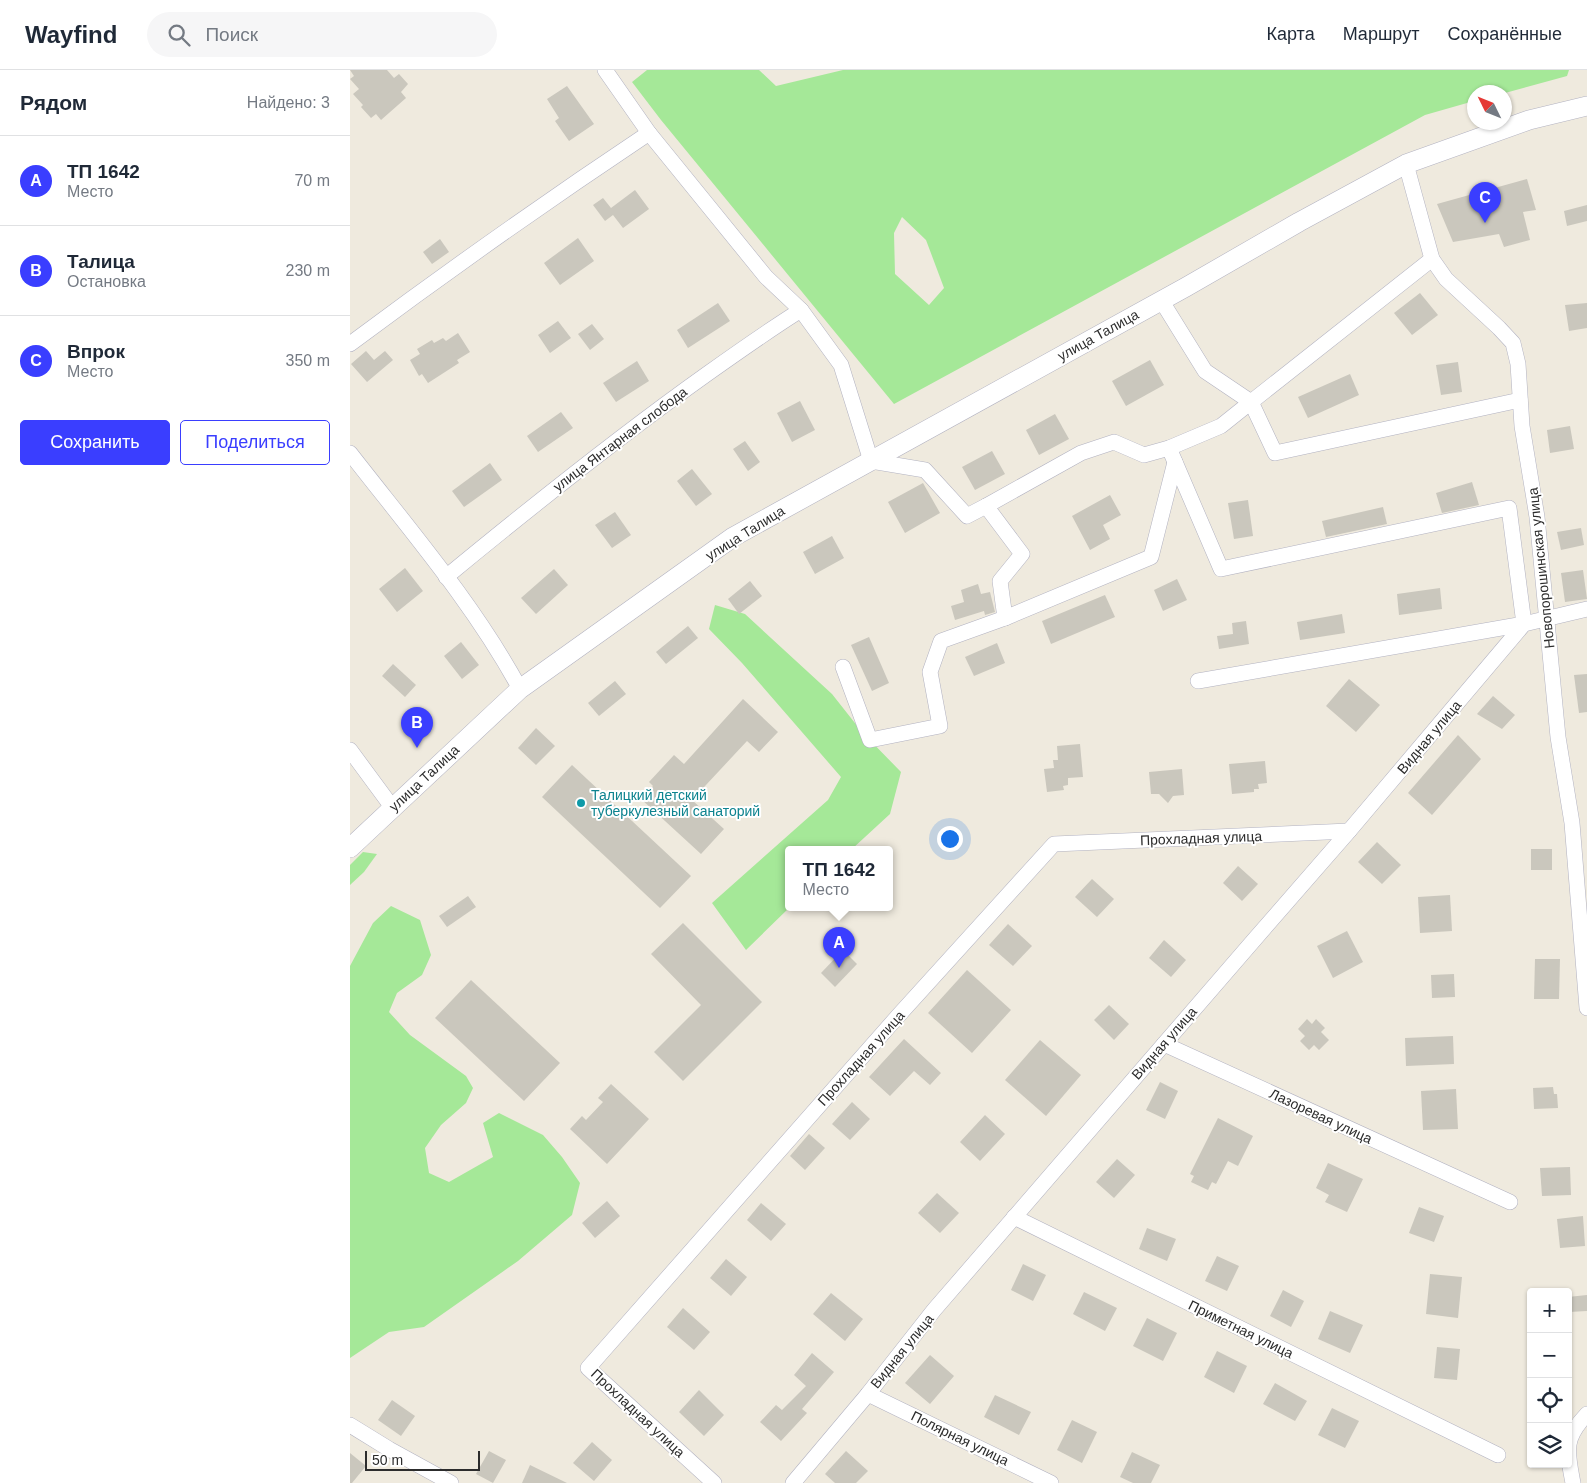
<!DOCTYPE html>
<html lang="ru">
<meta charset="utf-8">
<style>
body{margin:0;font-family:Arial,sans-serif;background:#f6f6f7;color:#1f2937}
.controls{position:absolute;right:15px;bottom:15px;display:grid;overflow:hidden;border-radius:5px;box-shadow:0 1px 4px #0004}
.controls button{width:45px;height:45px;display:grid;place-items:center;padding:0;border:0;border-bottom:1px solid #e0e1e3;background:#fff;color:#1f2937;font:25px sans-serif}
.compass{position:absolute;left:1117px;top:15px;width:45px;height:45px;border-radius:50%;background:#fff;box-shadow:0 1px 4px #0004;rotate:313deg}
.scale{position:absolute;left:15px;bottom:12px;width:115px;box-sizing:border-box;padding-left:5px;border:2px solid #2c2c2c;border-top:0;font-size:14px;line-height:18px;white-space:nowrap;color:#2c2c2c;-webkit-text-stroke:4px #fff;paint-order:stroke}
.you{position:absolute;left:599px;top:768px;width:18px;height:18px;margin:-12px;border:4px solid #fff;border-radius:50%;background:#1a73e8;box-shadow:0 0 0 8px #1a73e833}
.badge{display:grid;place-items:center;width:32px;height:32px;border-radius:50%;background:#3a3eff;color:#fff;font-size:16px;font-weight:700}
.pin{position:absolute;translate:-50% -41px;filter:drop-shadow(0 1px 2px #0008)}
.pin::after{content:'';position:absolute;top:26px;width:18px;height:15px;background:inherit;clip-path:polygon(0 0,100% 0,50% 100%)}
.popup{position:absolute;left:435px;top:776px;width:108px;height:65px;box-sizing:border-box;display:grid;place-content:center;border-radius:5px;background:#fff;filter:drop-shadow(0 1px 4px #0005);font-size:16px;white-space:nowrap;color:#747a83}
.popup b{font-size:19px;color:#1f2937}
.popup::after{content:'';position:absolute;left:50%;top:100%;margin-left:-10px;border:10px solid transparent;border-top-color:#fff}
.list{margin:0;padding:0;list-style:none}
h2{display:flex;justify-content:space-between;align-items:center;height:65px;margin:0;padding:0 20px;font-size:21px}
h2 small{font-size:16px;font-weight:400;color:#747a83}
.list li{display:grid;grid-template-columns:32px 1fr auto;gap:15px;align-items:center;box-sizing:border-box;height:90px;padding:0 20px;border-top:1px solid #e0e1e3}
.list b{display:block;font-size:19px;white-space:nowrap}
.list p{margin:0;font-size:16px;white-space:nowrap;color:#747a83}
.list em{font-size:16px;font-style:normal;color:#747a83}
.actions{display:flex;gap:10px;padding:15px 20px}
.actions a{flex:1;padding:11px 0;border:1px solid #3a3eff;border-radius:5px;text-align:center;font-size:18px;color:#3a3eff}
.actions .main{background:#3a3eff;color:#fff}
.icon{flex:none;width:28px;height:28px;fill:none;stroke:currentColor;stroke-width:2;stroke-linecap:round;stroke-linejoin:round}
.map{position:relative;flex:none;width:1237px;height:1413px;overflow:hidden}
header{display:flex;align-items:center;gap:30px;box-sizing:border-box;height:70px;padding:0 25px;background:#fff;border-bottom:1px solid #e0e1e3}
header strong{font-size:24px}
nav{display:flex;gap:28px;margin-inline-start:auto;font-size:18px}
.search{width:350px;height:45px;background:#f6f6f7;display:flex;align-items:center;gap:12px;box-sizing:border-box;padding:0 18px;border-radius:28px;color:#747a83;font-size:19px}
main{display:flex}
aside{flex:1;background:#fff}
.map>svg:first-child{display:block}
.green{fill:#a5e898;fill-rule:evenodd}
.building{fill:#cac7bd}
.lines{fill:none;stroke-linecap:round;stroke-linejoin:round}
.minor-casing{stroke:#b2b2c1;stroke-width:16}
.tertiary-casing{stroke:#b2b2c1;stroke-width:20}
.minor{stroke:#fff;stroke-width:15}
.tertiary{stroke:#fff;stroke-width:19}
.culture-dot{fill:#0f9aa8;stroke:#fff;stroke-width:2}
.labels{text-anchor:middle;stroke-width:4;stroke-linejoin:round;paint-order:stroke}
.street-label{font-size:14px;fill:#2c2c2c;stroke:#fff}
.culture-label{font-size:14px;fill:#0d838f;stroke:#fff;text-anchor:start}
</style>
<header>
<strong>Wayfind</strong>
<div class="search"><svg class="icon" aria-label="search" viewBox="0 0 24 24"><circle cx="10" cy="10" r="6"/><path d="M15 15l6 6"/></svg>Поиск</div>
<nav><a>Карта</a><a>Маршрут</a><a>Сохранённые</a></nav>
</header>
<main>
<aside>
<h2>Рядом<small>Найдено: 3</small></h2>
<ul class="list">
<li><span class="badge">A</span><div><b>ТП 1642</b><p>Место</p></div><em>70 m</em></li>
<li><span class="badge">B</span><div><b>Талица</b><p>Остановка</p></div><em>230 m</em></li>
<li><span class="badge">C</span><div><b>Впрок</b><p>Место</p></div><em>350 m</em></li>
</ul>
<div class="actions"><a class="main">Сохранить</a><a>Поделиться</a></div>
</aside>
<div class="map">
<svg width="1237" height="1413" viewBox="0 0 1237 1413">
<rect width="100%" height="100%" fill="#efeade"/>
<g class="green">
<path d="M297 0H409L426 16 493 0H1219L1217 6 1155 23 1124 22V31L1075 45 544 334 311 50 282 12ZM552 147 576 170 594 218 579 235 545 204 544 163Z"/>
<polygon points="365,535 395,544 482,624 512,662 551,702 540,744 502,779 439,779 439,837 440,837 396,880 362,833 478,730 491,707 392,593 359,559"/>
<polygon points="13,782 27,784 14,802 0,815 0,795"/>
<polygon points="41,836 70,850 81,885 72,905 47,923 39,942 60,965 116,1006 123,1018 116,1033 91,1055 75,1078 79,1103 99,1112 143,1087 133,1053 149,1043 193,1065 212,1087 230,1113 222,1145 168,1191 74,1257 39,1262 0,1288 0,896 23,853"/>
</g>
<g class="building">
<polygon points="0,0 37,0 44,8 49,4 58,14 51,22 56,28 31,50 26,44 21,48 11,37 13,35 3,24 9,19 0,9 4,6"/>
<polygon points="217,16 244,54 219,71 205,51 209,48 197,29"/>
<polygon points="1177,109 1186,140 1173,142 1180,170 1154,177 1149,164 1103,172 1087,134"/>
<polygon points="285,120 299,139 273,158 263,145 255,151 243,135 253,128 261,138"/>
<polygon points="1237,135 1237,151 1217,156 1214,141"/>
<polygon points="228,168 244,191 210,215 194,193"/>
<polygon points="90,169 99,182 82,194 73,182"/>
<polygon points="1070,223 1088,245 1062,265 1044,243"/>
<polygon points="368,233 380,251 338,278 327,260"/>
<polygon points="1237,233 1237,258 1219,261 1215,235"/>
<polygon points="208,251 221,268 200,283 188,265"/>
<polygon points="242,254 254,269 240,280 228,264"/>
<polygon points="108,263 120,282 107,290 109,293 78,313 72,304 69,306 60,290 70,284 67,279 82,270 84,273 93,268 96,271"/>
<polygon points="16,281 24,290 35,281 43,290 17,312 1,294"/>
<polygon points="800,290 814,315 776,336 762,311"/>
<polygon points="287,291 299,311 266,332 253,313"/>
<polygon points="1108,292 1112,322 1091,325 1086,295"/>
<polygon points="1000,304 1009,325 958,348 948,327"/>
<polygon points="450,331 465,360 442,372 427,343"/>
<polygon points="211,342 223,358 188,382 177,366"/>
<polygon points="705,344 719,369 689,385 676,360"/>
<polygon points="1220,356 1224,379 1200,383 1197,360"/>
<polygon points="395,371 410,392 398,401 383,379"/>
<polygon points="642,381 655,404 625,420 612,397"/>
<polygon points="140,393 152,410 114,437 102,421"/>
<polygon points="342,399 362,424 346,436 327,411"/>
<polygon points="1122,412 1129,435 1092,443 1086,423"/>
<polygon points="573,413 590,443 555,463 538,432"/>
<polygon points="760,425 771,445 753,455 760,469 740,480 722,446"/>
<polygon points="898,430 903,466 884,469 878,433"/>
<polygon points="1033,437 1037,454 976,467 972,451"/>
<polygon points="265,442 281,465 262,478 245,455"/>
<polygon points="1231,458 1234,475 1211,480 1207,462"/>
<polygon points="482,466 494,488 465,504 453,482"/>
<polygon points="55,498 73,521 47,542 29,519"/>
<polygon points="204,499 218,515 186,544 171,528"/>
<polygon points="1233,500 1237,529 1215,532 1211,503"/>
<polygon points="827,509 837,530 813,541 804,520"/>
<polygon points="400,511 412,526 389,544 378,529"/>
<polygon points="628,514 631,524 640,522 645,542 635,545 634,541 605,550 601,536 614,532 611,520"/>
<polygon points="1090,518 1092,539 1049,545 1047,524"/>
<polygon points="755,525 765,547 701,574 692,551"/>
<polygon points="992,544 995,563 950,570 947,552"/>
<polygon points="896,551 899,574 869,579 867,566 883,564 882,553"/>
<polygon points="338,556 348,568 316,594 306,582"/>
<polygon points="519,567 539,613 522,621 501,575"/>
<polygon points="111,572 129,595 112,609 94,586"/>
<polygon points="647,573 655,593 624,606 615,587"/>
<polygon points="43,594 66,615 55,627 32,606"/>
<polygon points="1237,604 1237,642 1229,643 1224,605"/>
<polygon points="999,609 1030,635 1006,662 976,636"/>
<polygon points="265,611 276,624 249,646 238,633"/>
<polygon points="1143,626 1165,645 1152,659 1127,644"/>
<polygon points="393,629 428,662 409,682 397,671 342,730 374,759 351,784 291,729 303,716 299,712 324,685 334,694"/>
<polygon points="186,658 205,676 186,695 168,678"/>
<polygon points="1108,665 1131,689 1082,745 1058,723"/>
<polygon points="730,674 733,707 718,708 718,715 713,716 714,720 697,722 694,699 704,698 703,690 708,690 707,676"/>
<polygon points="915,691 917,713 908,714 909,719 904,719 904,722 882,724 879,694"/>
<polygon points="222,695 341,806 310,838 192,727"/>
<polygon points="832,699 834,725 823,726 818,733 809,724 801,724 799,702"/>
<polygon points="1027,772 1051,795 1032,814 1008,792"/>
<rect x="1181" y="779" width="21" height="21"/>
<polygon points="888,796 908,814 892,831 873,813"/>
<polygon points="742,809 764,829 747,847 725,827"/>
<polygon points="1100,825 1102,861 1070,863 1068,827"/>
<polygon points="118,826 126,837 97,857 89,846"/>
<polygon points="333,853 412,932 333,1011 304,982 351,935 301,884"/>
<polygon points="658,854 682,876 663,896 639,875"/>
<polygon points="997,861 1013,892 983,908 967,876"/>
<polygon points="814,870 836,890 821,907 799,888"/>
<polygon points="493,880 507,894 485,917 471,903"/>
<polygon points="1185,889 1210,889 1209,929 1184,929"/>
<polygon points="617,900 661,940 622,983 578,943"/>
<polygon points="1104,904 1105,927 1082,928 1081,905"/>
<polygon points="121,910 210,993 174,1031 85,948"/>
<polygon points="759,935 779,954 764,970 744,950"/>
<polygon points="957,949 962,954 966,949 975,958 971,962 979,970 969,980 964,975 959,980 950,971 955,966 948,959"/>
<polygon points="1103,966 1104,994 1056,996 1055,968"/>
<polygon points="554,969 591,1003 580,1015 564,1001 540,1026 519,1007"/>
<polygon points="690,970 731,1005 696,1046 655,1010"/>
<polygon points="810,1012 828,1021 815,1049 796,1040"/>
<polygon points="261,1014 299,1049 257,1094 220,1059 232,1046 236,1050 253,1032 248,1028"/>
<polygon points="1203,1017 1204,1024 1207,1024 1208,1038 1184,1039 1183,1018"/>
<polygon points="1106,1019 1108,1059 1073,1060 1071,1021"/>
<polygon points="502,1032 520,1049 500,1070 482,1054"/>
<polygon points="635,1045 655,1064 630,1091 610,1072"/>
<polygon points="868,1048 903,1066 888,1096 878,1091 866,1114 862,1112 858,1120 841,1112 844,1106 840,1104"/>
<polygon points="459,1064 475,1078 455,1100 440,1086"/>
<polygon points="767,1089 785,1105 764,1128 746,1112"/>
<polygon points="978,1093 1013,1109 997,1142 975,1132 979,1125 966,1118"/>
<polygon points="1220,1097 1221,1125 1192,1126 1190,1098"/>
<polygon points="587,1123 609,1143 590,1163 568,1143"/>
<polygon points="257,1131 270,1146 245,1168 232,1153"/>
<polygon points="411,1133 436,1154 421,1171 397,1150"/>
<polygon points="1069,1137 1094,1146 1084,1172 1059,1163"/>
<polygon points="1233,1146 1235,1176 1210,1178 1207,1149"/>
<polygon points="797,1158 826,1169 817,1191 789,1179"/>
<polygon points="867,1186 889,1196 877,1221 855,1211"/>
<polygon points="376,1189 397,1207 381,1226 360,1208"/>
<polygon points="673,1194 696,1205 683,1231 661,1220"/>
<polygon points="1080,1204 1112,1207 1108,1248 1076,1244"/>
<polygon points="933,1220 954,1231 941,1257 920,1246"/>
<polygon points="734,1222 767,1238 755,1261 723,1244"/>
<polygon points="481,1223 513,1249 495,1271 463,1244"/>
<polygon points="1237,1225 1237,1241 1219,1242 1218,1227"/>
<polygon points="333,1238 360,1262 344,1280 317,1257"/>
<polygon points="980,1241 1013,1255 1000,1283 968,1269"/>
<polygon points="797,1248 827,1263 813,1291 783,1276"/>
<polygon points="1087,1277 1110,1279 1107,1310 1084,1308"/>
<polygon points="867,1281 897,1296 884,1323 854,1307"/>
<polygon points="462,1283 484,1302 452,1339 457,1343 431,1371 410,1352 426,1335 432,1340 456,1316 444,1305"/>
<polygon points="580,1285 604,1306 580,1334 555,1313"/>
<polygon points="925,1313 957,1331 945,1351 913,1334"/>
<polygon points="349,1320 374,1345 354,1366 329,1342"/>
<polygon points="645,1325 681,1342 669,1365 634,1347"/>
<polygon points="42,1330 65,1346 51,1366 28,1350"/>
<polygon points="982,1338 1009,1351 995,1378 968,1365"/>
<polygon points="722,1350 747,1362 732,1393 707,1380"/>
<polygon points="242,1372 262,1390 244,1411 223,1393"/>
<polygon points="139,1381 156,1390 143,1413 126,1404"/>
<polygon points="496,1381 518,1401 506,1413 485,1413 475,1404"/>
<polygon points="782,1382 810,1395 801,1413 783,1413 770,1407"/>
<polygon points="0,1383 16,1396 2,1413 0,1413"/>
<polygon points="180,1395 217,1413 172,1413"/>
</g>
<g class="lines">
<defs>
<g id="minor">
<polyline points="255,0 299,63 416,207 451,240 491,295 521,391 575,400 617,446 636,436 672,484 650,511 655,548 801,487 825,392"/>
<polyline points="1056,94 1082,189 1096,209 1149,258 1163,273 1168,294 1172,356 1187,447 1208,667 1222,753 1237,938"/>
<polyline points="1082,189 901,332 925,383 1170,330"/>
<path d="M0 274C98 201 197 131 299 63"/>
<polyline points="819,378 871,499 1159,438 1174,554 848,611"/>
<path d="M0 383C59 459 124 534 170 619"/>
<polyline points="636,436 731,383 764,372 794,385 819,378 871,356 901,332 855,301 811,230"/>
<path d="M96 507C181 437 267 368 357 304 388 282 419 260 451 240"/>
<polyline points="493,597 520,670 590,656 580,602 591,571 655,548"/>
<polyline points="0,680 42,737"/>
<polyline points="814,974 1160,1132"/>
<polyline points="664,1147 1148,1385"/>
<polyline points="518,1324 701,1413"/>
<polyline points="0,1355 39,1379 101,1413"/>
<polyline points="364,1413 238,1298 548,946 704,774 999,761"/>
<polyline points="443,1413 518,1324 584,1240 904,870 999,761 1174,554 1237,539"/>
<path d="M1223 1413C1217 1381 1213 1369 1237 1344"/>
</g>
<polyline id="tertiary" points="0,778 170,619 383,467 836,217 949,152 1056,94 1179,50 1237,36"/>
</defs>
<use href="#minor" class="minor-casing"/>
<use href="#tertiary" class="tertiary-casing"/>
<use href="#minor" class="minor"/>
<use href="#tertiary" class="tertiary"/>
</g>
<circle class="culture-dot" cx="231" cy="733" r="5"/>
<g class="labels">
<g class="street-label">
<text transform="translate(748 265) rotate(-29)" y="5">улица Талица</text>
<text transform="translate(270 369) rotate(-37)" y="5">улица Янтарная слобода</text>
<text transform="translate(395 463) rotate(-32)" y="5">улица Талица</text>
<text transform="translate(1191 498) rotate(-96)" y="5">Новопорошинская улица</text>
<text transform="translate(1079 667) rotate(-50)" y="5">Видная улица</text>
<text transform="translate(74 708) rotate(-43)" y="5">улица Талица</text>
<text transform="translate(851 768) rotate(-2)" y="5">Прохладная улица</text>
<text transform="translate(814 973) rotate(-49)" y="5">Видная улица</text>
<text transform="translate(511 988) rotate(-48)" y="5">Прохладная улица</text>
<text transform="translate(971 1046) rotate(25)" y="5">Лазоревая улица</text>
<text transform="translate(891 1259) rotate(26)" y="5">Приметная улица</text>
<text transform="translate(552 1281) rotate(-51)" y="5">Видная улица</text>
<text transform="translate(288 1343) rotate(43)" y="5">Прохладная улица</text>
<text transform="translate(610 1368) rotate(26)" y="5">Полярная улица</text>
</g>
<g class="culture-label">
<text x="241" y="730">Талицкий детский<tspan x="241" dy="16">туберкулезный санаторий</tspan></text>
</g>
</g>
</svg>
<div class="controls">
<button>+</button>
<button>−</button>
<button><svg class="icon" aria-label="locate" viewBox="0 0 24 24"><circle cx="12" cy="12" r="6"/><path d="M12 2v4M12 18v4M2 12h4M18 12h4"/></svg></button>
<button><svg class="icon" aria-label="layers" viewBox="0 0 24 24"><path d="M12 4l9 5-9 5-9-5zM3 14l9 5 9-5"/></svg></button>
</div>
<svg class="compass" viewBox="-18 -18 36 36"><path d="M0-13l5 13h-10z" fill="#e53935"/><path d="M0 13l5-13h-10z" fill="#747a83"/></svg>
<div class="scale">50 m</div>
<div class="you"></div>
<div class="pin badge" style="left:489px;top:898px">A</div>
<div class="popup"><b>ТП 1642</b>Место</div>
<div class="pin badge" style="left:67px;top:678px">B</div>
<div class="pin badge" style="left:1135px;top:153px">C</div>
</div>
</main>
